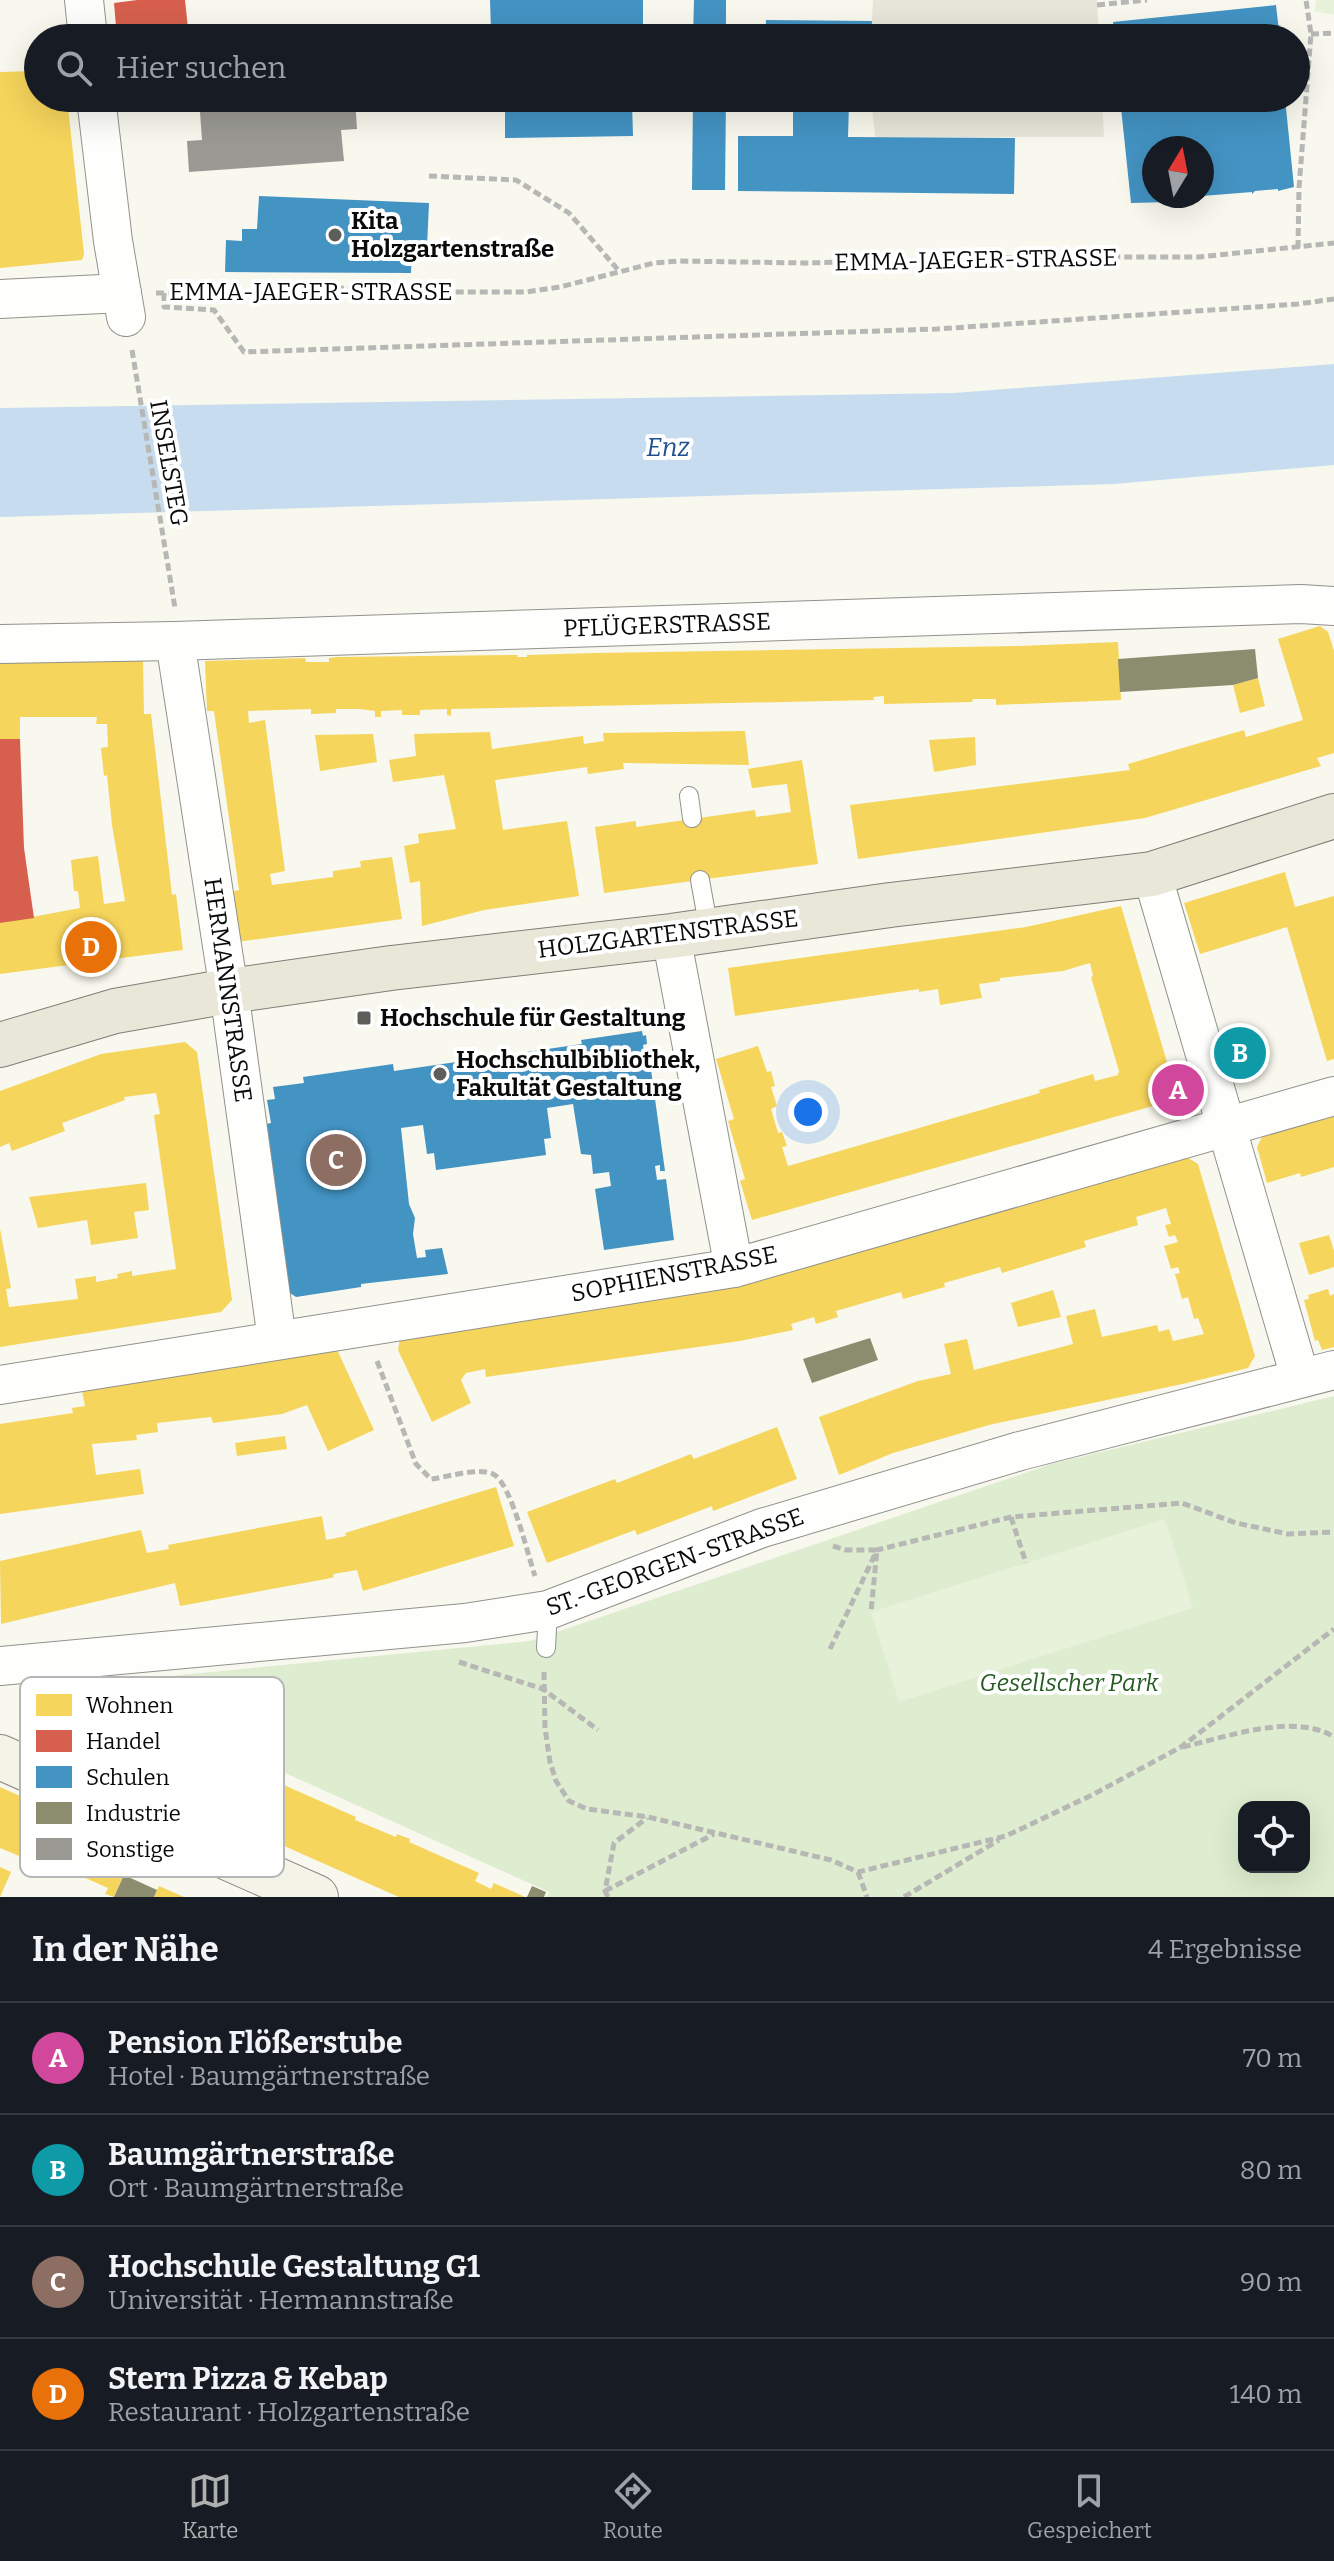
<!DOCTYPE html>
<html lang="de">
<meta charset="utf-8">
<style>
body{margin:0;font-family:Bitter,serif;background:#242831;color:#f1f3f6}
.controls{position:absolute;right:24px;bottom:24px;display:grid;overflow:hidden;border-radius:16px;box-shadow:0 8px 32px #0002}
.controls button{width:72px;height:72px;display:grid;place-items:center;padding:0;border:0;border-bottom:2px solid #363941;background:#171b24;color:#f1f3f6;font:40px sans-serif}
.compass{position:absolute;left:1142px;top:136px;width:72px;height:72px;border-radius:50%;background:#171b24;box-shadow:0 8px 32px #0002;rotate:10deg}
.you{position:absolute;left:808px;top:1112px;width:28px;height:28px;margin:-20px;border:6px solid #fff;border-radius:50%;background:#1a73e8;box-shadow:0 0 0 12px #1a73e833}
.badge{display:grid;place-items:center;width:52px;height:52px;border-radius:50%;background:#aeb0b0;color:#fff;font-size:26px;font-weight:700}
.pin{position:absolute;translate:-50% -50%;border:4px solid #fff;box-shadow:0 2px 8px #0006}
.list{margin:0;padding:0;list-style:none}
h2{display:flex;justify-content:space-between;align-items:center;height:104px;margin:0;padding:0 32px;font-size:34px}
h2 small{font-size:26px;font-weight:400;color:#9ea1a6}
.list li{display:grid;grid-template-columns:52px 1fr auto;gap:24px;align-items:center;box-sizing:border-box;height:112px;padding:0 32px;border-top:2px solid #363941}
.list b{display:block;font-size:30px;white-space:nowrap}
.list p{margin:0;font-size:26px;white-space:nowrap;color:#9ea1a6}
.list em{font-size:26px;font-style:normal;color:#9ea1a6}
.icon{flex:none;width:44px;height:44px;fill:none;stroke:currentColor;stroke-width:2;stroke-linecap:round;stroke-linejoin:round}
.map{position:relative;flex:none;width:1334px;height:1897px;overflow:hidden}
.search{position:absolute;background:#171b24;box-shadow:0 8px 32px #0002;left:24px;right:24px;top:24px;height:88px;display:flex;align-items:center;gap:20px;box-sizing:border-box;padding:0 28px;border-radius:44px;color:#9ea1a6;font-size:30px}
.sheet{height:552px;background:#171b24}
nav{display:flex;justify-content:space-around;align-items:center;box-sizing:border-box;height:112px;border-top:2px solid #363941;background:#171b24;font-size:22px;color:#9ea1a6}
nav a{display:grid;justify-items:center;gap:4px}
nav .on{color:#aeb0b0}
.map>svg:first-child{display:block}
.green{fill:#deedcf;fill-rule:evenodd}
.pitch{fill:#e8f1d9}
.plaza{fill:#e8e6da}
.water{fill:#c7ddef}
.homes{fill:#f6d55c}
.shops{fill:#d6604d}
.schools{fill:#4393c3}
.industry{fill:#8c8c6e}
.building{fill:#9a9994}
.lines{fill:none;stroke-linecap:round;stroke-linejoin:round}
.service-casing{stroke:#91918d;stroke-width:20}
.minor-casing{stroke:#91918d;stroke-width:40}
.secondary-casing{stroke:#888883;stroke-width:46}
.primary-casing{stroke:#7e7e7a;stroke-width:46}
.path{stroke:#b7b7b5;stroke-width:5;stroke-dasharray:8 4;stroke-linecap:butt}
.service{stroke:#fefefc;stroke-width:18}
.minor{stroke:#fefefc;stroke-width:38}
.secondary{stroke:#f3f3e8;stroke-width:44}
.primary{stroke:#e9e7d8;stroke-width:44}
.poi-dot{fill:#5d5d5a;stroke:#fff;stroke-width:3}
.labels{text-anchor:middle;stroke-width:8;stroke-linejoin:round;paint-order:stroke}
.poi-label{font-size:24px;font-weight:bold;fill:#0a0a0a;stroke:#fff;text-anchor:start}
.street-label{font-size:24px;fill:#0a0a0a;stroke:#fff}
.park-label{font-size:24px;font-style:italic;fill:#265b21;stroke:#fff}
.water-label{font-size:26px;font-style:italic;fill:#20518f;stroke:#fff}
.key{fill:#fff;stroke:#b6b6b6;stroke-width:2}
.key-label{font-size:22px;fill:#0a0a0a}
</style>
<div class="map">
<svg width="1334" height="1897" viewBox="0 0 1334 1897">
<rect width="100%" height="100%" fill="#f8f8ee"/>
<path class="green" d="M1334 1396V1897H547L549 1892 88 1684 530 1641 1051 1464ZM1244 1807H1304V1867H1244Z"/>
<g class="pitch">
<polygon points="1316,0 1334,0 1334,15 1314,11"/>
<polygon points="1165,1519 1193,1608 899,1702 871,1612"/>
</g>
<g class="plaza">
<polygon points="873,0 1097,0 1099,38 871,38"/>
<polygon points="871,98 1102,98 1104,137 875,137"/>
</g>
<polygon class="water" points="1334,364 1334,465 1114,484 0,517 0,408 954,393"/>
<g class="homes">
<polygon points="38,71 38,98 67,98 84,254 82,260 0,268 0,72"/>
<polygon points="1320,626 1328,632 1334,651 1334,753 1317,758 1321,766 1145,818 858,859 850,805 1130,770 1128,764 1244,730 1246,737 1303,720 1278,639"/>
<polygon points="1118,642 1121,700 996,705 996,699 973,699 972,702 884,704 884,696 873,697 874,700 451,709 451,716 447,715 447,709 420,710 420,715 402,715 402,710 381,711 381,717 375,717 375,711 359,709 336,709 336,713 311,714 311,709 248,711 249,723 265,720 285,871 270,874 272,885 333,877 333,871 361,867 360,861 392,857 402,919 237,942 230,892 239,890 214,711 207,711 205,661 305,658 306,662 329,662 329,658 338,657 518,655 517,657 527,657 527,655 595,653 1020,646"/>
<polygon points="143,660 144,714 151,714 172,895 176,894 183,950 0,974 0,923 80,908 78,891 74,891 71,860 98,856 104,904 125,901 112,825 107,775 104,776 101,748 108,747 107,724 96,724 97,717 20,717 20,739 0,739 0,663"/>
<polygon points="1258,678 1265,706 1240,713 1233,685"/>
<polygon points="745,731 749,765 623,763 624,769 588,774 587,767 495,780 503,830 567,821 579,896 484,910 422,926 420,881 410,883 404,846 419,843 418,834 456,829 444,775 393,782 389,760 416,756 414,734 490,732 492,749 583,736 584,744 604,741 603,733"/>
<polygon points="373,734 377,762 320,771 315,735"/>
<polygon points="975,737 976,765 934,772 929,740"/>
<polygon points="802,760 818,864 604,893 595,827 636,821 636,827 755,810 756,817 791,812 787,784 752,788 748,769"/>
<polygon points="1285,872 1295,907 1334,896 1334,1059 1327,1061 1287,927 1200,954 1184,903"/>
<polygon points="1121,906 1174,1086 1163,1089 1167,1102 752,1220 740,1181 745,1179 728,1121 734,1119 716,1059 758,1046 767,1072 771,1071 775,1086 771,1087 777,1106 771,1109 778,1133 782,1132 787,1146 782,1147 788,1166 1040,1093 1039,1090 1093,1074 1095,1081 1118,1075 1119,1071 1091,977 1093,976 1090,963 1063,971 1000,978 1000,981 979,984 982,998 940,1005 938,989 919,992 919,989 735,1016 728,968 1026,927"/>
<polygon points="1245,1041 1251,1061 1235,1065 1229,1045"/>
<polygon points="185,1042 197,1052 232,1300 221,1312 0,1347 0,1229 11,1288 6,1289 9,1307 78,1299 75,1279 96,1276 96,1282 118,1278 117,1274 132,1271 132,1276 176,1269 154,1115 160,1114 156,1093 124,1097 125,1100 62,1123 65,1131 12,1151 9,1143 0,1147 0,1091 101,1054"/>
<polygon points="1334,1112 1334,1167 1301,1177 1300,1173 1267,1183 1257,1147 1264,1133"/>
<polygon points="1185,1156 1198,1164 1255,1356 1248,1368 1187,1383 989,1425 893,1453 839,1475 819,1417 918,1381 951,1374 944,1344 967,1339 974,1370 1073,1344 1066,1316 1095,1309 1102,1337 1157,1325 1159,1332 1169,1329 1173,1341 1204,1334 1198,1318 1194,1319 1188,1297 1182,1299 1175,1274 1180,1273 1178,1267 1171,1269 1164,1246 1178,1242 1175,1235 1169,1237 1165,1225 1171,1224 1166,1208 1136,1217 1138,1225 1084,1241 1086,1247 1002,1273 1000,1267 944,1283 945,1287 903,1299 901,1292 836,1311 838,1317 816,1324 814,1317 791,1324 793,1330 740,1341 486,1377 485,1369 466,1373 461,1380 471,1403 432,1422 398,1350 400,1338 764,1279"/>
<polygon points="146,1183 149,1210 134,1212 138,1238 91,1245 87,1220 38,1228 29,1197"/>
<polygon points="1329,1235 1334,1251 1334,1267 1309,1275 1299,1243"/>
<polygon points="1328,1289 1330,1296 1334,1294 1334,1347 1322,1350 1318,1340 1315,1341 1304,1300 1309,1299 1308,1295"/>
<polygon points="1053,1290 1061,1317 1018,1327 1011,1303"/>
<polygon points="333,1341 374,1430 328,1451 307,1405 282,1414 213,1423 211,1417 157,1423 158,1432 136,1435 137,1440 92,1444 96,1475 140,1469 144,1494 0,1514 0,1424 73,1413 72,1408 85,1406 82,1391 295,1352 298,1357"/>
<polygon points="777,1427 797,1479 713,1511 712,1506 637,1535 635,1530 547,1563 527,1512 615,1479 617,1483 691,1454 694,1459"/>
<polygon points="285,1436 287,1449 237,1456 235,1443"/>
<polygon points="496,1487 514,1546 363,1591 357,1570 333,1574 334,1577 326,1579 180,1606 175,1583 1,1624 0,1561 141,1530 147,1553 169,1549 168,1545 322,1516 326,1540 346,1536 345,1533"/>
<polygon points="40,1688 82,1707 85,1700 99,1706 96,1713 138,1732 140,1727 157,1734 161,1727 168,1730 174,1733 171,1740 188,1748 191,1741 215,1751 214,1754 356,1817 355,1820 396,1837 397,1834 410,1839 409,1842 479,1873 475,1881 491,1889 494,1883 525,1897 399,1897 392,1894 253,1832 256,1825 245,1820 242,1827 22,1729"/>
<polygon points="0,1787 136,1848 114,1897 105,1894 108,1888 56,1865 53,1870 0,1848"/>
<polygon points="0,1867 11,1872 0,1897"/>
<polygon points="159,1886 184,1897 154,1897"/>
</g>
<g class="shops">
<polygon points="137,0 185,0 189,38 117,38 114,3"/>
<polygon points="0,739 20,739 24,848 34,918 0,923"/>
</g>
<g class="schools">
<polygon points="490,0 643,0 643,29 610,30 610,38 585,38 585,30 491,31"/>
<polygon points="694,0 726,0 726,38 693,38"/>
<polygon points="1276,5 1279,31 1276,33 1283,33 1284,38 1115,38 1113,22"/>
<polygon points="766,20 872,21 871,38 765,38"/>
<polygon points="693,98 726,98 725,190 692,190"/>
<polygon points="765,98 871,98 871,104 849,104 848,137 1015,138 1014,194 738,191 738,136 793,136 793,105 765,105"/>
<polygon points="1120,98 1285,98 1294,187 1278,191 1278,189 1255,191 1252,194 1252,192 1202,196 1202,148 1154,148 1154,196 1186,196 1186,198 1171,202 1131,203"/>
<polygon points="632,104 633,136 505,138 505,106"/>
<polygon points="259,196 429,203 427,247 412,247 411,273 225,272 226,240 242,241 242,229 257,229"/>
<polygon points="642,1031 643,1036 646,1035 647,1044 643,1045 647,1071 651,1070 665,1171 660,1171 660,1165 655,1166 657,1180 666,1179 674,1240 604,1250 595,1189 611,1186 609,1172 593,1174 591,1155 581,1154 573,1104 547,1108 551,1138 544,1139 546,1155 436,1170 434,1153 427,1154 423,1125 401,1128 409,1204 415,1218 413,1234 417,1258 426,1257 425,1250 442,1248 448,1274 361,1284 361,1287 296,1297 290,1293 274,1177 269,1178 261,1125 271,1123 267,1100 275,1099 273,1087 304,1083 303,1077 393,1064 394,1071 582,1044 581,1040"/>
</g>
<g class="industry">
<polygon points="1255,649 1258,678 1233,685 1120,692 1118,659"/>
<polygon points="870,1338 878,1360 812,1383 803,1359"/>
<polygon points="124,1875 157,1890 154,1897 114,1897"/>
<polygon points="532,1886 546,1892 544,1897 527,1897"/>
</g>
<polygon class="building" points="199,98 355,98 357,129 341,130 344,161 189,172 187,141 202,140"/>
<g class="lines">
<defs>
<g id="service">
<polyline points="689,796 692,818"/>
<polyline points="700,880 709,930"/>
<polyline points="546,1648 548,1610"/>
</g>
<g id="minor">
<polyline points="84,0 88,38"/>
<polyline points="96,98 113,241 126,317"/>
<polyline points="0,299 122,293"/>
<polyline points="175,641 229,991 277,1340"/>
<polyline points="0,644 175,641 1301,604 1334,606"/>
<polyline points="1152,874 1300,1377"/>
<polyline points="671,936 734,1268"/>
<polyline points="0,1385 734,1268 1334,1096"/>
<polyline points="0,1666 465,1623 548,1610 762,1528 1020,1451 1334,1370"/>
</g>
<polyline id="secondary" points="0,1757 316,1897"/>
<polyline id="primary" points="0,1045 115,1011 229,991 391,968 671,936 890,905 1152,874 1334,816"/>
</defs>
<use href="#service" class="service-casing"/>
<use href="#minor" class="minor-casing"/>
<use href="#secondary" class="secondary-casing"/>
<use href="#primary" class="primary-casing"/>
<g class="path">
<polyline points="1097,5 1147,0"/>
<polyline points="1311,34 1334,33"/>
<polyline points="429,176 516,180 569,213 619,271"/>
<polyline points="1298,248 1299,188 1311,34 1306,0"/>
<polyline points="156,293 221,294 340,288 454,292 526,292 560,287 654,263 679,261 807,263 1032,257 1199,257 1334,243"/>
<polyline points="164,293 164,307 214,310 244,352 937,329 1298,304 1334,299"/>
<polyline points="132,350 175,608"/>
<path d="M377 1361 416 1464 431 1479C449 1477 476 1467 493 1474 511 1482 528 1556 535 1576"/>
<polyline points="1011,1517 1026,1563"/>
<polyline points="833,1546 846,1550 877,1550 871,1612"/>
<polyline points="830,1649 877,1550 1011,1517 1182,1503 1236,1523 1288,1534 1334,1532"/>
<polyline points="459,1662 543,1689 598,1730"/>
<polyline points="544,1672 545,1728 550,1762 556,1781 569,1801 587,1809 648,1817 831,1860 858,1872 1006,1836 1092,1795 1181,1747 1334,1629"/>
<path d="M1183 1747C1226 1737 1295 1712 1334 1737"/>
<polyline points="858,1872 867,1897"/>
<polyline points="605,1891 714,1834"/>
<polyline points="608,1897 605,1891 614,1843 647,1818"/>
<polyline points="904,1897 999,1840"/>
</g>
<use href="#service" class="service"/>
<use href="#minor" class="minor"/>
<use href="#secondary" class="secondary"/>
<use href="#primary" class="primary"/>
</g>
<g class="poi-dot">
<circle cx="335" cy="235" r="8"/>
<rect x="356" y="1010" width="16" height="16" rx="4"/>
<circle cx="440" cy="1074" r="8"/>
</g>
<g class="labels">
<g class="poi-label">
<text x="351" y="229">Kita<tspan x="351" dy="28">Holzgartenstraße</tspan></text>
<text x="380" y="1026">Hochschule für Gestaltung</text>
<text x="456" y="1068">Hochschulbibliothek,<tspan x="456" dy="28">Fakultät Gestaltung</tspan></text>
</g>
<g class="street-label">
<text transform="translate(976 260) rotate(-1)" y="8">EMMA-JAEGER-STRASSE</text>
<text x="311" y="300">EMMA-JAEGER-STRASSE</text>
<text transform="translate(169 463) rotate(80)" y="8">INSELSTEG</text>
<text transform="translate(667 625) rotate(-2)" y="8">PFLÜGERSTRASSE</text>
<text transform="translate(668 934) rotate(-7)" y="8">HOLZGARTENSTRASSE</text>
<text transform="translate(228 990) rotate(82)" y="8">HERMANNSTRASSE</text>
<text transform="translate(674 1274) rotate(-11)" y="8">SOPHIENSTRASSE</text>
<text transform="translate(675 1562) rotate(-20)" y="8">ST.-GEORGEN-STRASSE</text>
</g>
<g class="park-label">
<text x="1069" y="1691">Gesellscher Park</text>
</g>
<g class="water-label">
<text x="668" y="456">Enz</text>
</g>
</g>
<rect x="20" y="1677" width="264" height="200" rx="12" class="key"/>
<rect x="36" y="1694" width="36" height="22" fill="#f6d55c"/>
<rect x="36" y="1730" width="36" height="22" fill="#d6604d"/>
<rect x="36" y="1766" width="36" height="22" fill="#4393c3"/>
<rect x="36" y="1802" width="36" height="22" fill="#8c8c6e"/>
<rect x="36" y="1838" width="36" height="22" fill="#9a9994"/>
<g class="key-label">
<text x="86" y="1713">Wohnen</text>
<text x="86" y="1749">Handel</text>
<text x="86" y="1785">Schulen</text>
<text x="86" y="1821">Industrie</text>
<text x="86" y="1857">Sonstige</text>
</g>
</svg>
<div class="controls">
<button><svg class="icon" aria-label="locate" viewBox="0 0 24 24"><circle cx="12" cy="12" r="6"/><path d="M12 2v4M12 18v4M2 12h4M18 12h4"/></svg></button>
</div>
<svg class="compass" viewBox="-18 -18 36 36"><path d="M0-13l5 13h-10z" fill="#e53935"/><path d="M0 13l5-13h-10z" fill="#9ea1a6"/></svg>
<div class="you"></div>
<div class="pin badge" style="left:1178px;top:1090px;background:#d1479c">A</div>
<div class="pin badge" style="left:1240px;top:1053px;background:#0f9aa8">B</div>
<div class="pin badge" style="left:336px;top:1160px;background:#8d6e63">C</div>
<div class="pin badge" style="left:91px;top:947px;background:#e8710a">D</div>
<div class="search"><svg class="icon" aria-label="search" viewBox="0 0 24 24"><circle cx="10" cy="10" r="6"/><path d="M15 15l6 6"/></svg>Hier suchen</div>
</div>
<section class="sheet">
<h2>In der Nähe<small>4 Ergebnisse</small></h2>
<ul class="list">
<li><span class="badge" style="background:#d1479c">A</span><div><b>Pension Flößerstube</b><p>Hotel · Baumgärtnerstraße</p></div><em>70 m</em></li>
<li><span class="badge" style="background:#0f9aa8">B</span><div><b>Baumgärtnerstraße</b><p>Ort · Baumgärtnerstraße</p></div><em>80 m</em></li>
<li><span class="badge" style="background:#8d6e63">C</span><div><b>Hochschule Gestaltung G1</b><p>Universität · Hermannstraße</p></div><em>90 m</em></li>
<li><span class="badge" style="background:#e8710a">D</span><div><b>Stern Pizza &amp; Kebap</b><p>Restaurant · Holzgartenstraße</p></div><em>140 m</em></li>
</ul>
</section>
<nav>
<a class="on"><svg class="icon" aria-label="map" viewBox="0 0 24 24"><path d="M3 6l6-2 6 2 6-2v14l-6 2-6-2-6 2zM9 4v14M15 6v14"/></svg>Karte</a>
<a><svg class="icon" aria-label="directions" viewBox="0 0 24 24"><path d="M12 3l9 9-9 9-9-9zM9 14v-3h6M13 9l2 2-2 2"/></svg>Route</a>
<a><svg class="icon" aria-label="saved" viewBox="0 0 24 24"><path d="M7 4h10v16l-5-4-5 4z"/></svg>Gespeichert</a>
</nav>
